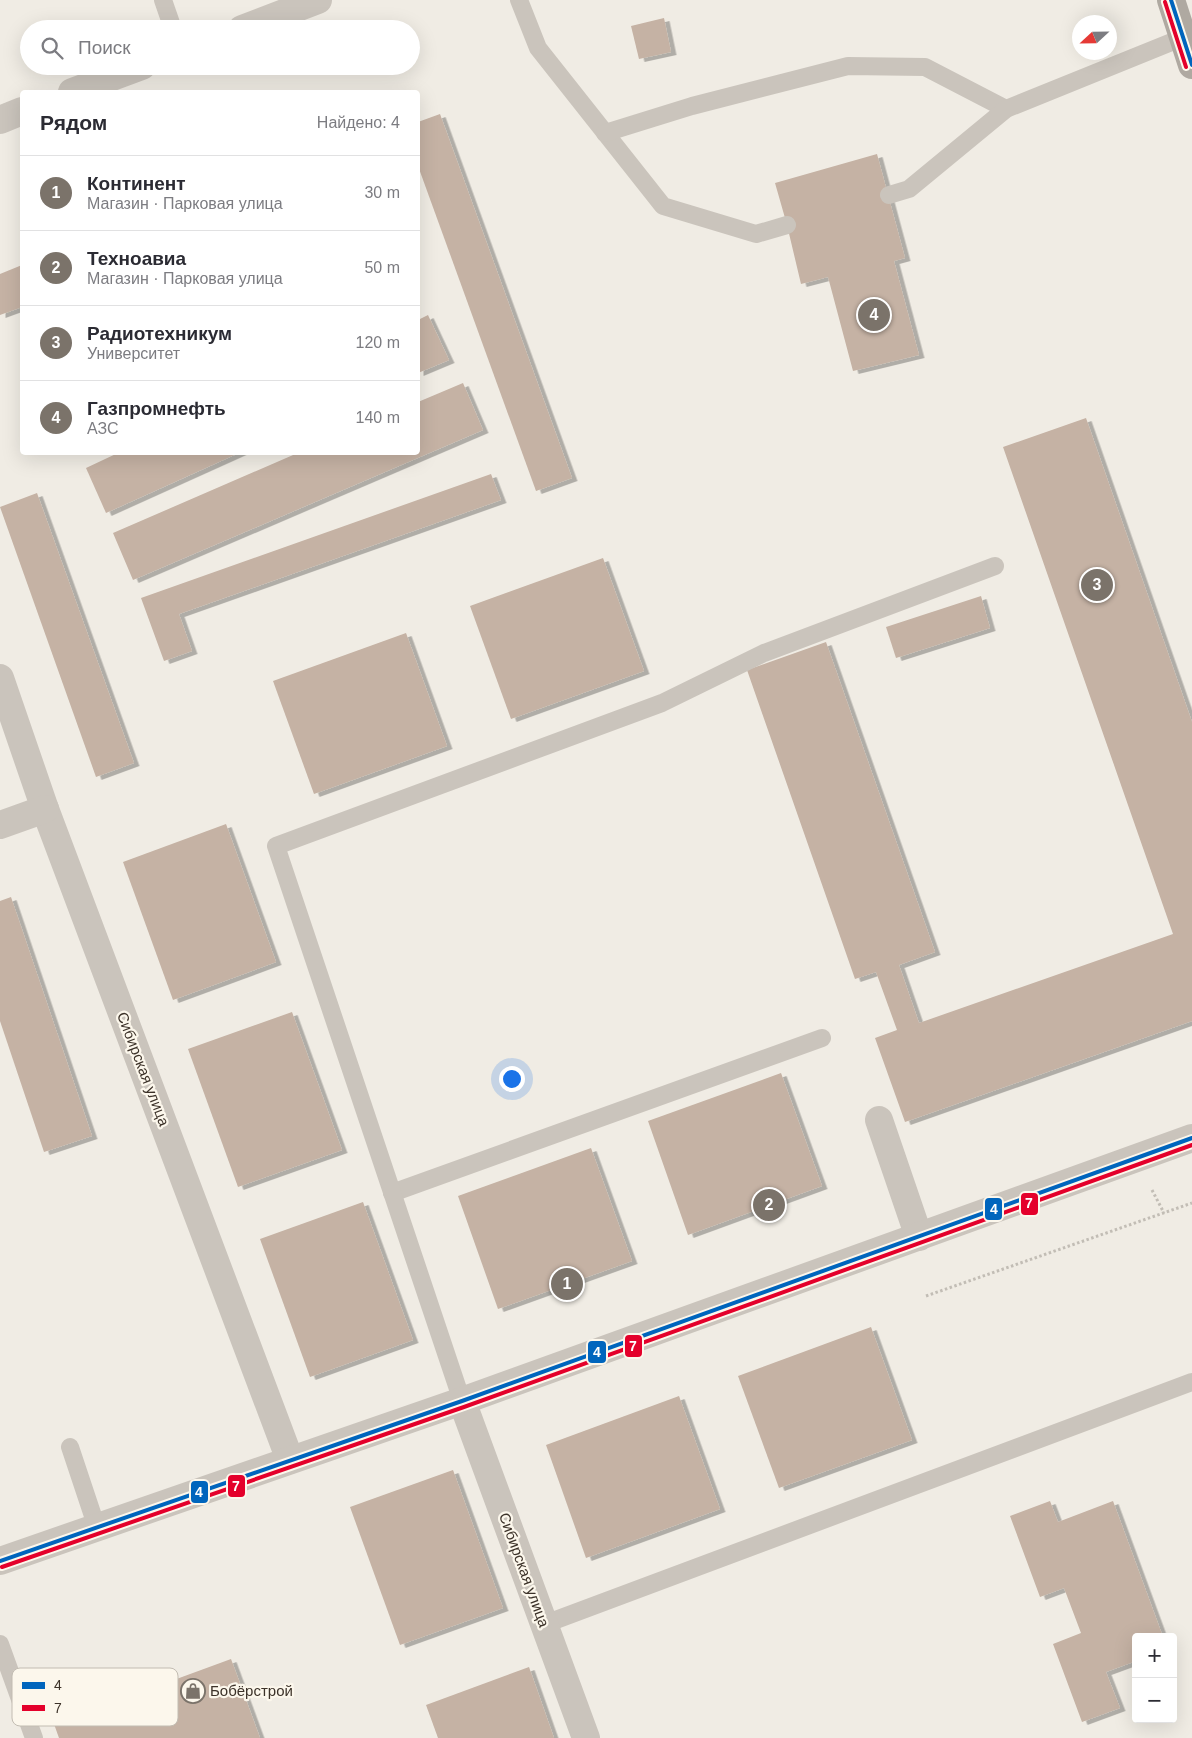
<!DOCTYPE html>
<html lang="ru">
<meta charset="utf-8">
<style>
body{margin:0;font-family:Arial,sans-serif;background:#f2f2f3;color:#2b2b33}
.controls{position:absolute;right:15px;bottom:15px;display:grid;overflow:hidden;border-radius:5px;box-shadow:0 5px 20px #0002}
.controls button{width:45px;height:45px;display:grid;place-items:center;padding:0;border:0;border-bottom:1px solid #e1e1e2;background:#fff;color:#2b2b33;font:25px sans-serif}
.compass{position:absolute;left:1072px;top:15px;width:45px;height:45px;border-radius:50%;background:#fff;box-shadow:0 5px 20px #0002;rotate:248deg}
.you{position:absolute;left:511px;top:1078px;width:18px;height:18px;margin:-12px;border:4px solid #fff;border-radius:50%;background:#1a73e8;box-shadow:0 0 0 8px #1a73e833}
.badge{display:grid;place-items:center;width:32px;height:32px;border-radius:50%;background:#7b736a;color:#fff;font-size:16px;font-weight:700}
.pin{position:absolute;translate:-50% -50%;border:2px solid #fff;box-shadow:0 1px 5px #0006}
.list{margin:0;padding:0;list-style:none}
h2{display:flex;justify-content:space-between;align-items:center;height:65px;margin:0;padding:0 20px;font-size:21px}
h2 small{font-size:16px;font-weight:400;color:#7c7c81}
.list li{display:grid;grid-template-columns:32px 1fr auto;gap:15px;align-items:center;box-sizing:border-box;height:75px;padding:0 20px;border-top:1px solid #e1e1e2}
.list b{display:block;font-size:19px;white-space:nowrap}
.list p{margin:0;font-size:16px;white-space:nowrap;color:#7c7c81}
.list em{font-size:16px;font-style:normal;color:#7c7c81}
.icon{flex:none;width:28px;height:28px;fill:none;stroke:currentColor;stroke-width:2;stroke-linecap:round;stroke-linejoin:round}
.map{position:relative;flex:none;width:1192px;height:1738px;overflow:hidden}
.search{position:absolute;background:#fff;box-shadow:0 5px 20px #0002;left:20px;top:20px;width:400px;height:55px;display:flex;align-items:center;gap:12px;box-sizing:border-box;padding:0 18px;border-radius:28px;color:#7c7c81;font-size:19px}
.panel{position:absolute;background:#fff;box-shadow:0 5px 20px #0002;left:20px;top:90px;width:400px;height:365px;border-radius:5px}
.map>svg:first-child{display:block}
.building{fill:#c5b2a4;filter:url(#shadow)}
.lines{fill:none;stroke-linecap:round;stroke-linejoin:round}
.path{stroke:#c2bdb5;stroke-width:3;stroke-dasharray:2.5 2.5;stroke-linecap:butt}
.service{stroke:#cac4bc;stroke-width:18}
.minor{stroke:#cac4bc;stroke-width:28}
.tertiary{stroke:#cac4bc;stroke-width:28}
.primary{stroke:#afa9a1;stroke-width:28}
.bus-1-casing{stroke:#fcf7ec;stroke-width:8}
.bus-2-casing{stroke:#fcf7ec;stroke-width:8}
.bus-1{stroke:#0065bd;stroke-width:4}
.bus-2{stroke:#e4002b;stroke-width:4}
.labels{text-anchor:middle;stroke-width:4.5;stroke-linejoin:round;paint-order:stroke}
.street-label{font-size:15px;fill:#3c3229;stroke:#fcf7ec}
.poi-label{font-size:15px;fill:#3c3229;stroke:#fcf7ec;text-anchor:start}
.key{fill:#fcf7ec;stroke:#c2bcb2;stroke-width:1}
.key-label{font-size:14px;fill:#3c3229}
.line-badge{stroke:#fcf7ec;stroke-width:2}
.badge-label{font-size:14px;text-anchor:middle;font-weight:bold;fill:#fff}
</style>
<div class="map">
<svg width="1192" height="1738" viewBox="0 0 1192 1738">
<defs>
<filter id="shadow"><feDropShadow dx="5.5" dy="3" stdDeviation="0" flood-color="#0004"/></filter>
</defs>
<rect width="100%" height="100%" fill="#f0ece4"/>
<g class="building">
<polygon points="664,18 671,52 639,59 631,26"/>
<polygon points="440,114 572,478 536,491 418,166 418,122"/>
<polygon points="877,154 905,258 894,261 919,355 853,371 828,277 801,284 787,225 775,183"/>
<polygon points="22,265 22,307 0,315 0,274"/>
<polygon points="428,315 449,360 418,373 418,320"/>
<polygon points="463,383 483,430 133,580 113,533 300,452 418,452 418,402"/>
<polygon points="1086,418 1192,722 1192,1021 905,1122 875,1038 897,1030 876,972 855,979 747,670 826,642 935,952 899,965 919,1023 1173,934 1003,447"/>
<polygon points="120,452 241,452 106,513 86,468"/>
<polygon points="491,474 501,500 179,614 192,651 164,661 141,598"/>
<polygon points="37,493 134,763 96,777 0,507"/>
<polygon points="603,558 644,671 511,719 470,606"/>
<polygon points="981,596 990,628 896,658 886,627"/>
<polygon points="406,633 447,746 314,794 273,681"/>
<polygon points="226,824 276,962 173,1000 123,862"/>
<polygon points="11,897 92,1136 44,1152 0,1021 0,901"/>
<polygon points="292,1012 342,1150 238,1187 188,1049"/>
<polygon points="781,1073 822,1186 688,1235 648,1121"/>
<polygon points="591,1148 632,1261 498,1309 458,1196"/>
<polygon points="363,1202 413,1340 310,1377 260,1239"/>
<polygon points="871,1327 912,1440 779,1488 738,1376"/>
<polygon points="679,1396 720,1509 586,1558 546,1445"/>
<polygon points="453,1470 503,1608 400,1645 350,1507"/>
<polygon points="1050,1501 1058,1522 1113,1501 1163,1637 1136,1637 1136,1661 1106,1672 1120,1708 1082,1722 1053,1644 1081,1633 1064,1588 1040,1597 1010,1516"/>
<polygon points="231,1659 260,1738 59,1738 54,1724"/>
<polygon points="529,1667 554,1738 438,1738 426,1705"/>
</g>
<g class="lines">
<g class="path">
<polyline points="1152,1190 1164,1213"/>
<polyline points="926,1296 1192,1203"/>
</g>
<g class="service">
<polyline points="163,0 173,29"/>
<polyline points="519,0 538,48 663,206 756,234 787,225"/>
<polyline points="605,133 692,106 848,66 925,67 1006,109"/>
<polyline points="889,195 909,189 1006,109 1184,37"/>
<polyline points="392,1193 822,1038"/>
<polyline points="462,1401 276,846 662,703 764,653 995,566"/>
<polyline points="70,1447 97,1528"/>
<polyline points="545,1624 1192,1382"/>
<polyline points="0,1644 34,1738"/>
</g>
<g class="minor">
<polyline points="242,29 318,0"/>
<polyline points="72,92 142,66"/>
<polyline points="0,120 22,111"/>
<polyline points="0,678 45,809 290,1460"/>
<polyline points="0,825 45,809"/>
<polyline points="879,1120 919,1237"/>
<polyline points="462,1401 586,1738"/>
</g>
<polyline class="tertiary" points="0,1561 462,1401 1192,1138"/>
<polyline class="primary" points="1171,0 1192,65"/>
<defs>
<g id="bus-1">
<polyline points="1171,0 1192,65"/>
<polyline points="0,1561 462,1401 1192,1138"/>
</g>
<g id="bus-2">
<polyline points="1165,2 1186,67"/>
<polyline points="2,1567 464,1407 1192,1145"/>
</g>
</defs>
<use href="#bus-1" class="bus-1-casing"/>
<use href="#bus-2" class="bus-2-casing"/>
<use href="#bus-1" class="bus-1"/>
<use href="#bus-2" class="bus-2"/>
</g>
<defs>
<symbol id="shop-ring" viewBox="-11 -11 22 22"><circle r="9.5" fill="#fcf7ec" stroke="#7b736a" stroke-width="1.5"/><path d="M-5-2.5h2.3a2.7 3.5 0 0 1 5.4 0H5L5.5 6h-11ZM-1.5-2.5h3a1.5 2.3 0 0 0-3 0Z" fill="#7b736a"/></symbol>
</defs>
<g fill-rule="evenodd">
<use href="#shop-ring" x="179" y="1677" width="28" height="28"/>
</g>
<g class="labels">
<g class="street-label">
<text transform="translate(143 1069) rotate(69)" y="5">Сибирская улица</text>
<text transform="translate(524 1570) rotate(70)" y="5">Сибирская улица</text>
</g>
<g class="poi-label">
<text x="210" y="1696">Бобёрстрой</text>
</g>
</g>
<rect x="12" y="1668" width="166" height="58" rx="8" class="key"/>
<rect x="22" y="1682" width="23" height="7" fill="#0065bd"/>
<rect x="22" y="1705" width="23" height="6" fill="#e4002b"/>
<g class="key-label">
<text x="54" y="1690">4</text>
<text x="54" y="1713">7</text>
</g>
<g class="line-badge">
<rect x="1020" y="1192" width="19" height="24" rx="5" fill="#e4002b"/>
<rect x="984" y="1197" width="19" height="24" rx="5" fill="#0065bd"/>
<rect x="624" y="1334" width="19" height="24" rx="5" fill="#e4002b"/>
<rect x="587" y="1340" width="20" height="24" rx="5" fill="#0065bd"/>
<rect x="227" y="1474" width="19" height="24" rx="5" fill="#e4002b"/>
<rect x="190" y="1480" width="19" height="24" rx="5" fill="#0065bd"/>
</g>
<g class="badge-label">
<text x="1029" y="1208">7</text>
<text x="994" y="1214">4</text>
<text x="633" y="1351">7</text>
<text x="597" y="1357">4</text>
<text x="236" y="1491">7</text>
<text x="199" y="1497">4</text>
</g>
</svg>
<div class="controls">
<button>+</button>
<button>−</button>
</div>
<svg class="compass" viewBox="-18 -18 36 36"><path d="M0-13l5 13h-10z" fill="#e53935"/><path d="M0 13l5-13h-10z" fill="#7c7c81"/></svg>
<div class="you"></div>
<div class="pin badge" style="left:567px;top:1284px">1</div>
<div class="pin badge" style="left:769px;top:1205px">2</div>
<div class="pin badge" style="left:1097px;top:585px">3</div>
<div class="pin badge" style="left:874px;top:315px">4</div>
<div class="search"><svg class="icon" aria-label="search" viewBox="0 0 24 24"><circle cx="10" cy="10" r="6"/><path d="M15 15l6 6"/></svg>Поиск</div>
<section class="panel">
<h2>Рядом<small>Найдено: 4</small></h2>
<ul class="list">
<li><span class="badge">1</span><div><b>Континент</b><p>Магазин · Парковая улица</p></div><em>30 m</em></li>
<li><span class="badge">2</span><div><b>Техноавиа</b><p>Магазин · Парковая улица</p></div><em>50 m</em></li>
<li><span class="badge">3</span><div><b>Радиотехникум</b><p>Университет</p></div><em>120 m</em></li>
<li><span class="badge">4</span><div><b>Газпромнефть</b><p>АЗС</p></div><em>140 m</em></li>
</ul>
</section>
</div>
